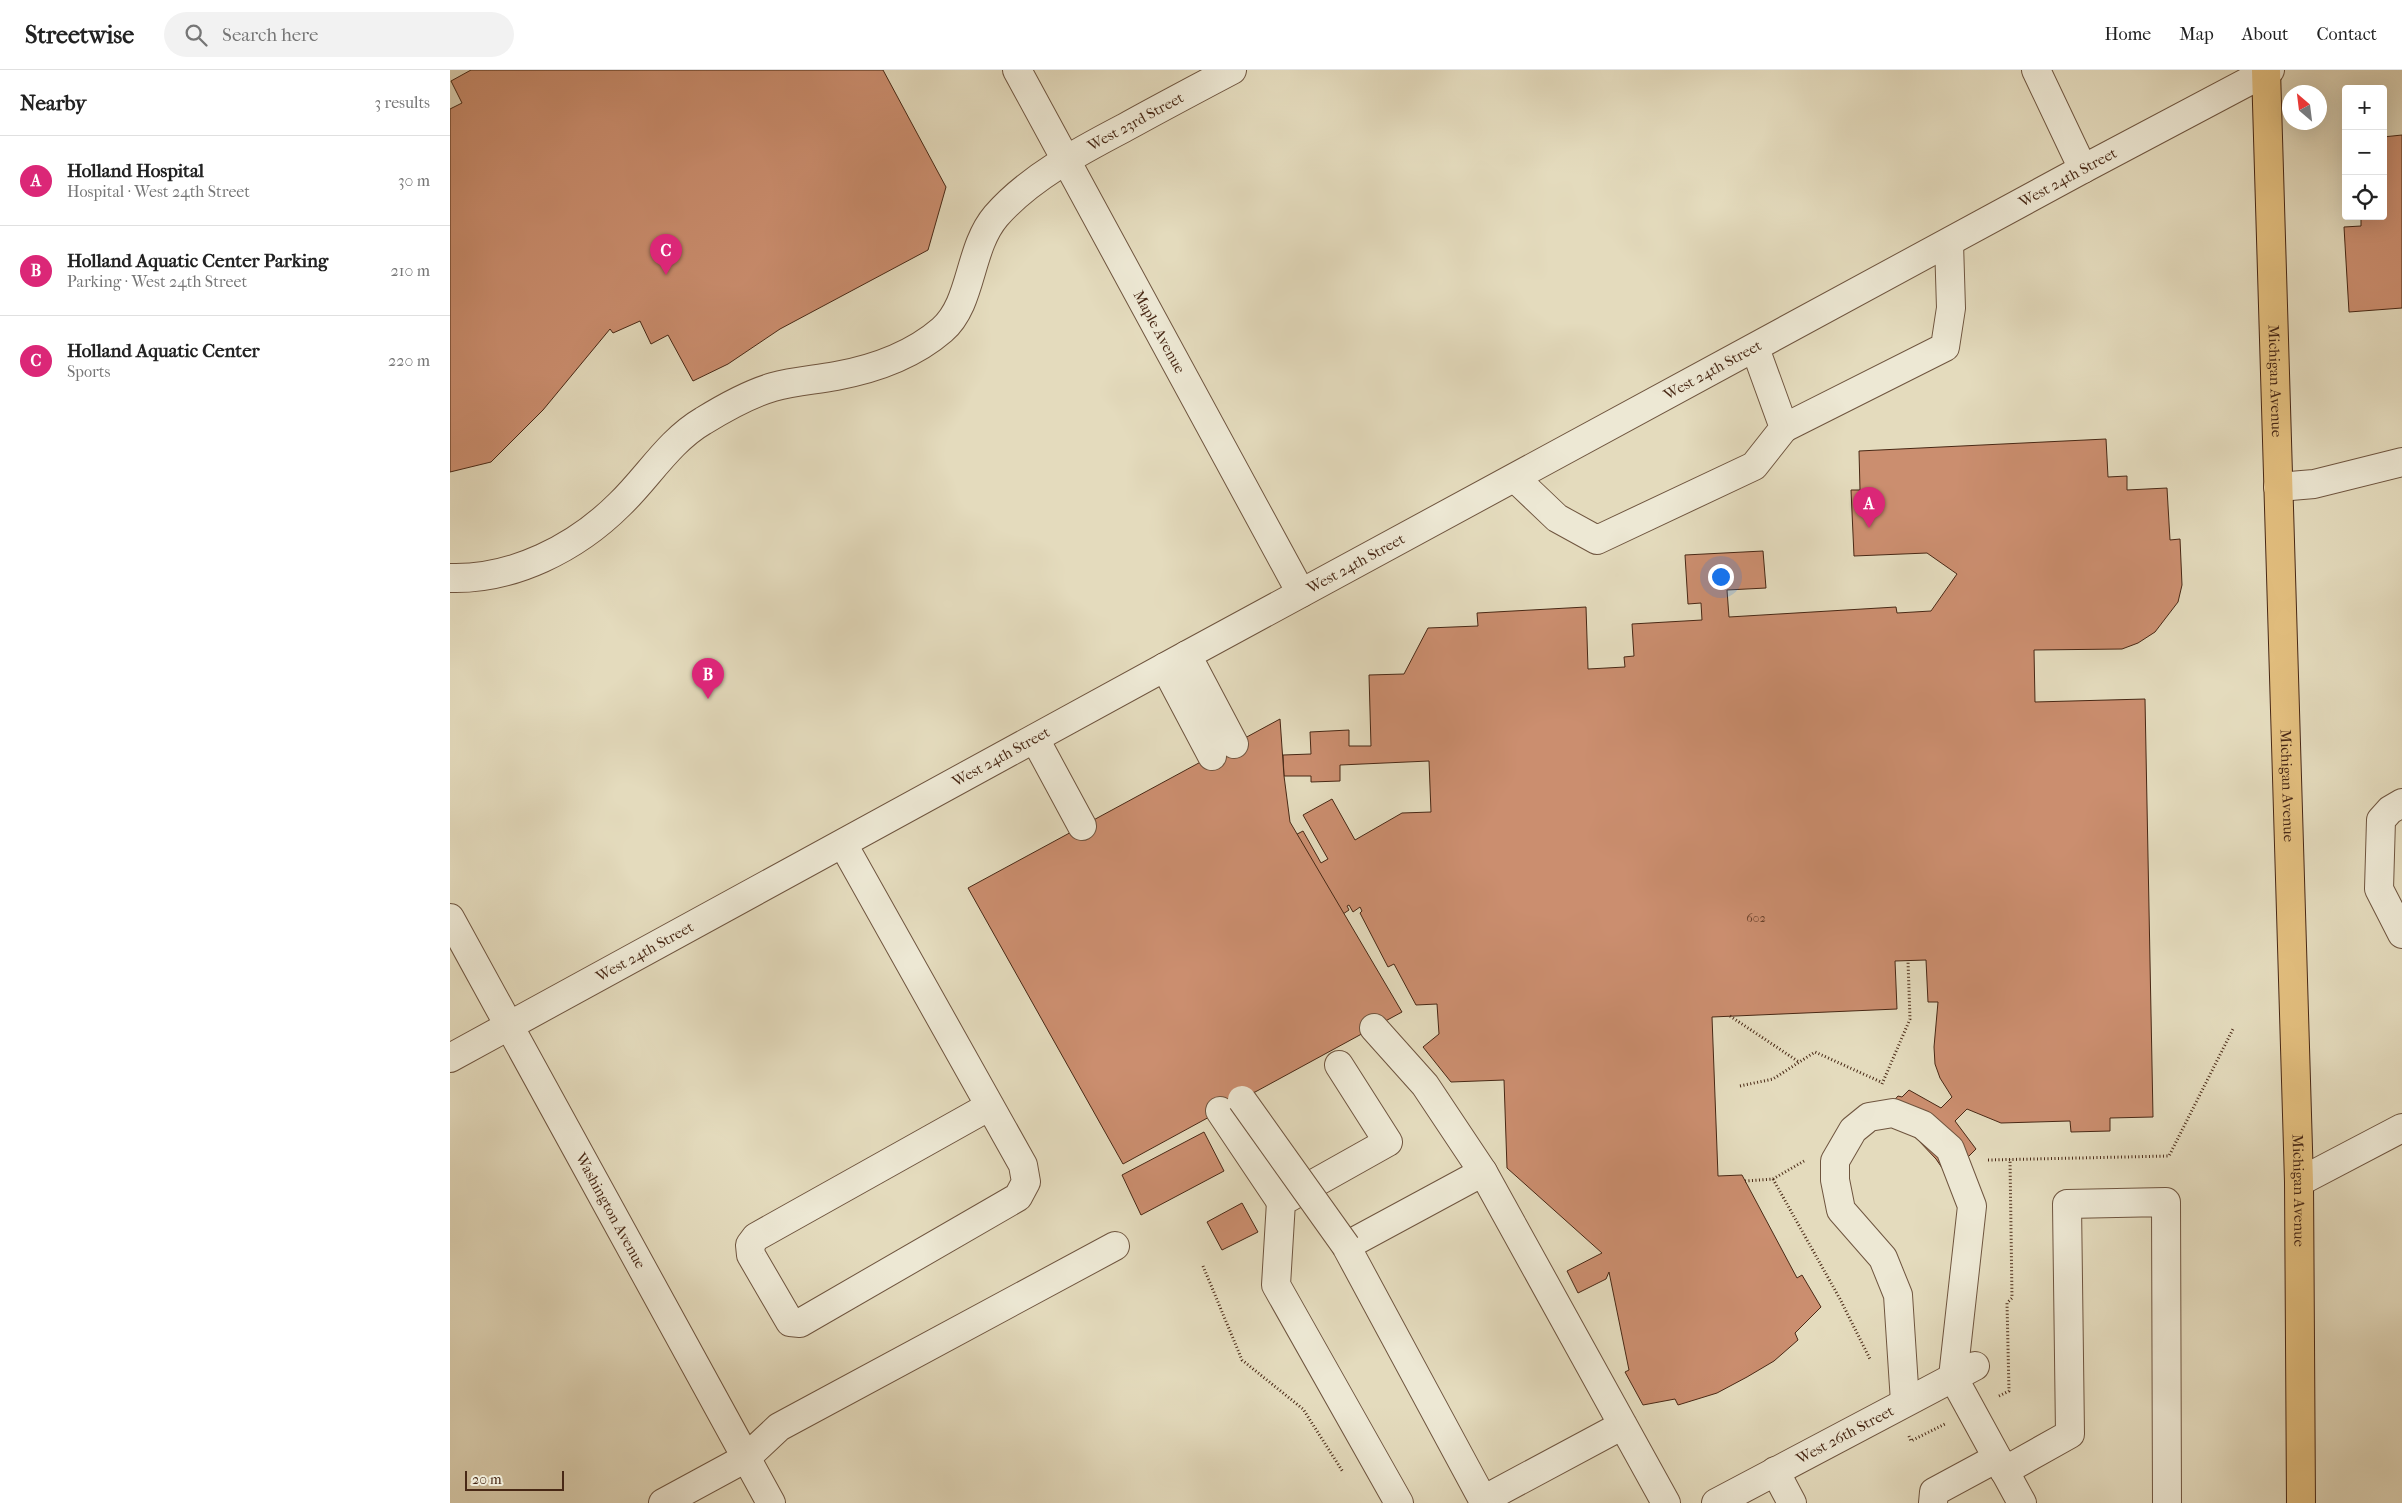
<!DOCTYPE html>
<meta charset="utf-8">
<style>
body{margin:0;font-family:"IM FELL French Canon",serif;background:#f2f2f2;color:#222}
.controls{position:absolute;right:15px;top:15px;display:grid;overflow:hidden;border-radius:5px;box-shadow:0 5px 20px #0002}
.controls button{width:45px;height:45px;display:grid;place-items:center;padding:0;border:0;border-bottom:1px solid #e0e0e0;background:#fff;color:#222;font:25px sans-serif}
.compass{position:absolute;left:1832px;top:15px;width:45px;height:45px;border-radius:50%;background:#fff;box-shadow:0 5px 20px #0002;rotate:332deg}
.scale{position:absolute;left:15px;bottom:12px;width:99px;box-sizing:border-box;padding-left:5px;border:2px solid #482815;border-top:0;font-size:14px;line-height:18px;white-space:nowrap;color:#482815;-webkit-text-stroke:4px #ede8d4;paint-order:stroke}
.you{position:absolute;left:1270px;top:506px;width:18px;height:18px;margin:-12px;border:4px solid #fff;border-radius:50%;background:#1a73e8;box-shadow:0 0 0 8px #1a73e833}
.badge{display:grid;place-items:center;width:32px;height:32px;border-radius:50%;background:#db2777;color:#fff;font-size:16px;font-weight:700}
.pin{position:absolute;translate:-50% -41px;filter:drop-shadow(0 1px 2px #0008)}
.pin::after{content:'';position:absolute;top:26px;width:18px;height:15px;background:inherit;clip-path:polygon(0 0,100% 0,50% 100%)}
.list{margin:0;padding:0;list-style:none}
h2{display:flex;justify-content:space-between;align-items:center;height:65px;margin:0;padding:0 20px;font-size:21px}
h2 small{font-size:16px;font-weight:400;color:#767676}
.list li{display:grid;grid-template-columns:32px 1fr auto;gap:15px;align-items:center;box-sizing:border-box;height:90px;padding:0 20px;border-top:1px solid #e0e0e0}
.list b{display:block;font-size:19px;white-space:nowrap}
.list p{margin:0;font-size:16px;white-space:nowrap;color:#767676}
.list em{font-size:16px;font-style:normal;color:#767676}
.icon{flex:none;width:28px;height:28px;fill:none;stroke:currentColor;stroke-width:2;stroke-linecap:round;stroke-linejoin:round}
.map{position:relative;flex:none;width:1952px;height:1433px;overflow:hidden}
header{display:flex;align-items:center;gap:30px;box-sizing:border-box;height:70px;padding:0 25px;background:#fff;border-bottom:1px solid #e0e0e0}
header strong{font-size:24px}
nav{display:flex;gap:28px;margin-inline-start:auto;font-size:18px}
.search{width:350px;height:45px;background:#f2f2f2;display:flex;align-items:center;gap:12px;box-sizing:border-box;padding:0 18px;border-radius:28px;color:#767676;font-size:19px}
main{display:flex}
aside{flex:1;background:#fff}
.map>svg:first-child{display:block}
.building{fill:#cb8e6f;stroke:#482815}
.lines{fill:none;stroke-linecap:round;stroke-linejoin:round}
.minor-casing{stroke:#6f553f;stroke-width:30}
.major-casing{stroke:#482815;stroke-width:30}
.path{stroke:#482815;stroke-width:3;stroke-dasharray:1 2.5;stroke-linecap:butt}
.minor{stroke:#ede8d4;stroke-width:28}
.major{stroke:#e2be7e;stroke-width:28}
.minor-bridge-casing{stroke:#6f553f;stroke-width:30;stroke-linecap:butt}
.minor-bridge{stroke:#ede8d4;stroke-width:28}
.labels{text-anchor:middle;stroke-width:4;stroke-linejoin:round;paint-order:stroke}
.number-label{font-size:12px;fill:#69422c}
.street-label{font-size:15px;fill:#482815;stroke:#ede8d4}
</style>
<header>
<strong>Streetwise</strong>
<div class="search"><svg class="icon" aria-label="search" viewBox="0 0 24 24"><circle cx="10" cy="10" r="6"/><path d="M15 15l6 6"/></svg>Search here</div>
<nav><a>Home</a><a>Map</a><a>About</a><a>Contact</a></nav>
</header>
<main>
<aside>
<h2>Nearby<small>3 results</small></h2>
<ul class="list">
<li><span class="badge">A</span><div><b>Holland Hospital</b><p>Hospital · West 24th Street</p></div><em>30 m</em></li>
<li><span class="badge">B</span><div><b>Holland Aquatic Center Parking</b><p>Parking · West 24th Street</p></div><em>210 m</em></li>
<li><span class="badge">C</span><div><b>Holland Aquatic Center</b><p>Sports</p></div><em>220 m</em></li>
</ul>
</aside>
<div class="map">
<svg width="1952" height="1433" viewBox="0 0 1952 1433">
<rect width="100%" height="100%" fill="#e4dbbd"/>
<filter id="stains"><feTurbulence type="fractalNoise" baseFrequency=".004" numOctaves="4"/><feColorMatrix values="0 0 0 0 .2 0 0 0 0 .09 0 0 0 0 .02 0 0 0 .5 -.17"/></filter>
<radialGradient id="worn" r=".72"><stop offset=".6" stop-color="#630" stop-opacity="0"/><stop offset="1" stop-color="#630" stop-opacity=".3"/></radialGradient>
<g class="building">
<polygon points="21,0 433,0 496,117 478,180 330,259 278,294 243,311 218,265 201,274 190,251 163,263 160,259 93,340 41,392 0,402 0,39 12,33 1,11"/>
<polygon points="1952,65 1952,238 1899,242 1894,157 1911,156 1911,146 1933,146 1933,67"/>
<polygon points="1656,369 1658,407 1677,406 1677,420 1717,418 1720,470 1730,469 1732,515 1728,532 1705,562 1688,573 1672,579 1584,580 1585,632 1695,629 1703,1047 1660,1048 1660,1061 1621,1062 1620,1051 1551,1053 1517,1039 1505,1051 1526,1079 1517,1088 1501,1111 1486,1089 1469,1071 1456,1059 1431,1045 1448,1026 1452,1027 1459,1020 1491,1038 1502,1027 1490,1008 1485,994 1484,977 1488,932 1478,932 1476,890 1445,891 1447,939 1262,947 1268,1106 1292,1105 1347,1208 1352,1205 1371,1237 1345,1263 1348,1270 1324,1291 1297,1307 1267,1323 1228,1335 1225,1329 1193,1335 1175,1302 1179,1300 1159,1202 1156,1209 1128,1223 1117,1201 1152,1183 1057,1098 1054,1010 1001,1012 973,977 989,964 987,934 966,935 944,894 938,897 910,843 912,841 910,837 903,842 899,835 897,836 899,840 878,854 832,772 853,761 871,793 878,789 853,745 882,729 905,770 952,743 981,742 979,691 890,695 890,711 861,712 861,706 834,706 833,685 861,684 860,662 899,660 899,676 921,676 919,605 954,604 978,558 1028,556 1027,543 1136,537 1138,599 1175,597 1174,587 1184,586 1182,554 1252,550 1251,533 1238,534 1235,485 1313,481 1316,518 1277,520 1279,547 1446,537 1447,543 1481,541 1507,504 1477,483 1404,486 1401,420 1410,420 1409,381"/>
<polygon points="830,649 834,706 840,752 952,942 673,1094 518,818"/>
<polygon points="754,1062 774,1101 691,1145 672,1105"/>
<polygon points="792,1133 808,1162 772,1180 757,1152"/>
</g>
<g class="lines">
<defs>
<g id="minor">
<path id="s1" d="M567 0 851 523"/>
<polyline points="1586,0 1633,99"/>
<polyline points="1334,358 1495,277 1501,238 1499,173"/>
<polyline points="1065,408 1107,448 1147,470 1304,396 1334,358 1305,278"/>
<polyline points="1828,417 1864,414 1952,392"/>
<path id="s2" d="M0 508C63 510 126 478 170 434 198 407 219 371 253 351 274 338 299 324 323 317 344 311 365 310 386 306 424 299 463 285 492 260 523 233 518 179 546 146 579 108 630 81 674 58 710 38 746 19 782 0"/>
<polyline points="737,585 784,674"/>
<polyline points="715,597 762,686"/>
<polyline points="585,669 632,756"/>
<polyline points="1952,733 1940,740 1931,750 1929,819 1952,864"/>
<polyline points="393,774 573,1095 576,1112 568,1127 350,1253 340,1252 301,1185 300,1175 306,1167 540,1036"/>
<path id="s3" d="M0 848 321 1433"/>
<polyline points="924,958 975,1015 1033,1102"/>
<path id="s4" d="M0 988 737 585 1633 99 1820 0"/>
<polyline points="889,995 938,1072 831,1132 826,1215 949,1433"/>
<polyline points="770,1041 831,1132"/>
<polyline points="1849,1112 1952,1058"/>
<polyline points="1455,1332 1448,1225 1433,1188 1391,1140 1385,1110 1385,1091 1403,1060 1419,1047 1443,1043 1473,1055 1500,1079 1522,1136 1503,1307 1572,1433"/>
<path d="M1173 1355 1033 1430 896 1176 1033 1102C1094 1212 1155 1323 1216 1433"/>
<polyline points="1325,1401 1342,1433"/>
<polyline points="1554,1401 1620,1364 1617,1134 1716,1132 1717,1433"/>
<polyline points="213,1433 296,1388 329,1357 665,1176"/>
<path id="s5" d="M1266 1433 1525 1296"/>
<polyline points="1483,1433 1484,1422 1547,1388"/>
</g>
<g id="major">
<path id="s6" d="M1816 0 1849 1112 1851 1433"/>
</g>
</defs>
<use href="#minor" class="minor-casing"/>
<use href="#major" class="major-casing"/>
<g class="path">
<polyline points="1280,946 1349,992"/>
<polyline points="1432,1014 1460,949 1458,891"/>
<polyline points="1290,1016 1323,1009 1365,982 1431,1012"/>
<polyline points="1538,1090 1719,1086 1783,959"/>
<polyline points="1323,1109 1390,1229 1420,1289"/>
<polyline points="1295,1111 1323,1109 1354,1091"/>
<polyline points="753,1196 792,1290 853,1339 893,1402"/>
<polyline points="1549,1326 1559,1321 1557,1233 1562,1228 1560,1089"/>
<polyline points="1459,1366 1461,1371 1495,1354"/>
</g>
<use href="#minor" class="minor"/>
<use href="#major" class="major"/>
<defs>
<polyline id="minor-bridge" points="792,1030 896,1176"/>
</defs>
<use href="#minor-bridge" class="minor-bridge-casing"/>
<use href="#minor-bridge" class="minor-bridge"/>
</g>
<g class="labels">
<g class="number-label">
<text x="1306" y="852">602</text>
</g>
<g class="street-label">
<text dy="5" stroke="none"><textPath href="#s2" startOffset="864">West 23rd Street</textPath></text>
<text dy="5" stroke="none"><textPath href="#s4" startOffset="1842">West 24th Street</textPath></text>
<text dy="5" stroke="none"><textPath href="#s1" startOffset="298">Maple Avenue</textPath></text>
<text dy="5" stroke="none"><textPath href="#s4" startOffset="1438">West 24th Street</textPath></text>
<text dy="5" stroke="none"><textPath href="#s6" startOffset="311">Michigan Avenue</textPath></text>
<text dy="5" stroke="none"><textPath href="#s4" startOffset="1032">West 24th Street</textPath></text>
<text dy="5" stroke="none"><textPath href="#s4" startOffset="628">West 24th Street</textPath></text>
<text dy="5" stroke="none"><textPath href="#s6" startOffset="716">Michigan Avenue</textPath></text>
<text dy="5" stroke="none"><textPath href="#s4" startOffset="222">West 24th Street</textPath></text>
<text dy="5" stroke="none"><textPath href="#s6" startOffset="1121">Michigan Avenue</textPath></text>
<text dy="5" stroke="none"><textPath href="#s3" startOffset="334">Washington Avenue</textPath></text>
<text dy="5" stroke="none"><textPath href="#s5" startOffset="146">West 26th Street</textPath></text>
</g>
</g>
<rect width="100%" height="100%" filter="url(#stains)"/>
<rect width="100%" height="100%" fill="url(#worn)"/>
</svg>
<div class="controls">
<button>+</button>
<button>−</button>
<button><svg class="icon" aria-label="locate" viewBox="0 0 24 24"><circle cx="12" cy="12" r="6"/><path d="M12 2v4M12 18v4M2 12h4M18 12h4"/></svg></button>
</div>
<svg class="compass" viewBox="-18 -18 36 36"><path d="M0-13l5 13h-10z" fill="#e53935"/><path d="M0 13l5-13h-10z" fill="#767676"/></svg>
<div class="scale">20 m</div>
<div class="you"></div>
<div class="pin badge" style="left:1419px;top:458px">A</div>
<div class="pin badge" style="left:258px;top:629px">B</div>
<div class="pin badge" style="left:216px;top:205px">C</div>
</div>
</main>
